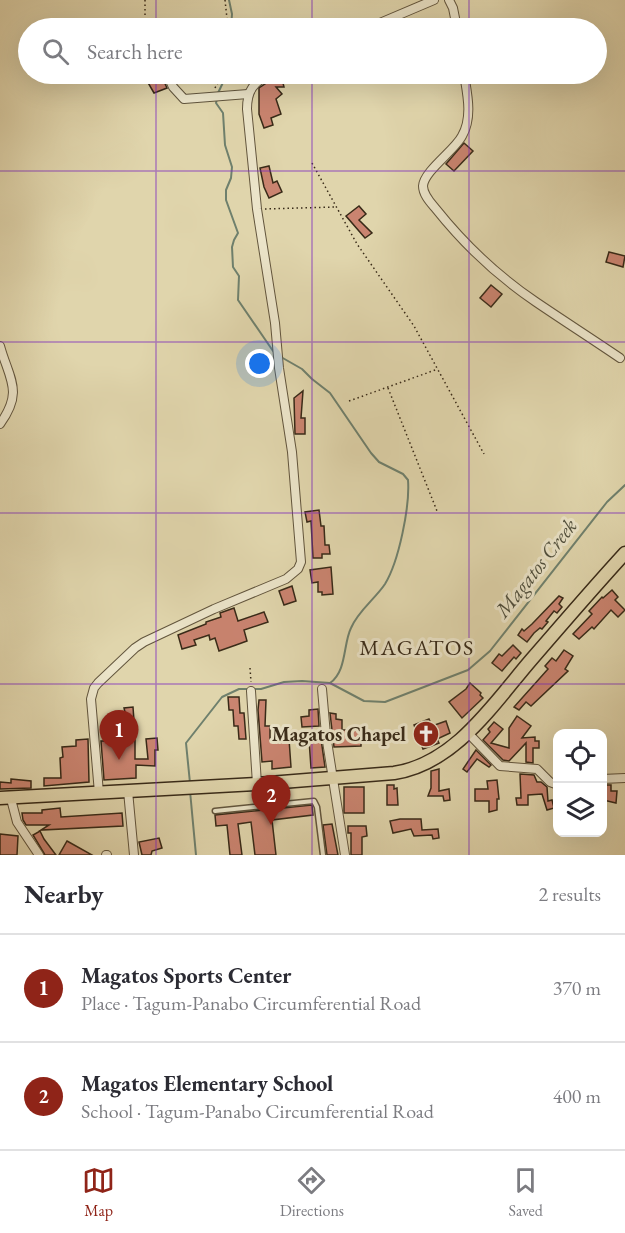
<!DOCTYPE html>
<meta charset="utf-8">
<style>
body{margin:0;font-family:"EB Garamond",serif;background:#f2f2f3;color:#2b2b33}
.controls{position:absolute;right:18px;bottom:18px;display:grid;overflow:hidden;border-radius:12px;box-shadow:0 6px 24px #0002}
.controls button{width:54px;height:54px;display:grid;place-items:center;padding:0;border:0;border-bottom:2px solid #e1e1e2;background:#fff;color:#2b2b33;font:30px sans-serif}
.you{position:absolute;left:260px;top:364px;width:21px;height:21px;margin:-15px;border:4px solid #fff;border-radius:50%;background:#1a73e8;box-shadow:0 0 0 9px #1a73e833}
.badge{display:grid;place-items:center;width:39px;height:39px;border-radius:50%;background:#8f2418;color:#fff;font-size:20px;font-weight:700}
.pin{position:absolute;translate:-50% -50px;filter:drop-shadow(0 2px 3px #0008)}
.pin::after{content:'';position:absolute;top:32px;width:21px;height:18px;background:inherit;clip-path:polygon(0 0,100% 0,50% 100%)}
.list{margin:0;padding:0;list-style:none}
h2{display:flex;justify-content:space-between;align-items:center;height:78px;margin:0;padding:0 24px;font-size:26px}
h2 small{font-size:20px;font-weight:400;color:#7c7c81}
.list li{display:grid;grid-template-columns:39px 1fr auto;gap:18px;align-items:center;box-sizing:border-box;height:108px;padding:0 24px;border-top:2px solid #e1e1e2}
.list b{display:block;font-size:22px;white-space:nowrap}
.list p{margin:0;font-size:20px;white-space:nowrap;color:#7c7c81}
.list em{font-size:20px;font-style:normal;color:#7c7c81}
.icon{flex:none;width:33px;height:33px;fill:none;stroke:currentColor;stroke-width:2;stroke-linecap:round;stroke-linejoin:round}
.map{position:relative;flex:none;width:625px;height:855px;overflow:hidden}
.search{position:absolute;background:#fff;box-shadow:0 6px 24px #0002;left:18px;right:18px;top:18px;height:66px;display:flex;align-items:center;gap:15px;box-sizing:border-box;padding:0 21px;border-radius:33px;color:#7c7c81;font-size:22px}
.sheet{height:294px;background:#fff}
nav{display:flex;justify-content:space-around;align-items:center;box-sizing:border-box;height:84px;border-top:2px solid #e1e1e2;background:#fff;font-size:16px;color:#7c7c81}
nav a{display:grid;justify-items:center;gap:3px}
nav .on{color:#8f2418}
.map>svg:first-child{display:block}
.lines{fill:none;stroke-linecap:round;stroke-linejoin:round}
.stream{stroke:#6f806d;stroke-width:2}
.building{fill:#ca8470;stroke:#382a18;stroke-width:1.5}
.service-casing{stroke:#62553d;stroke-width:7}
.minor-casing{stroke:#62553d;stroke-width:10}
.trunk-casing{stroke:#382a18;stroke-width:15}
.path{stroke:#382a18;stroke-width:1.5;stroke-dasharray:1.5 3;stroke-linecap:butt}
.service{stroke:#ebe4c9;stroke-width:4}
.minor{stroke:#ebe4c9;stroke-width:8}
.trunk{stroke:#e0d5ac;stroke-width:12}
.grid{fill:none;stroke:#7b2cbf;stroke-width:1.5;stroke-opacity:0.55}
.labels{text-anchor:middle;stroke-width:6;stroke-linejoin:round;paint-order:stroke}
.poi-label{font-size:20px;font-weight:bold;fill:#382a18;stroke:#ebe4c9;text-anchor:end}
.water-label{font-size:21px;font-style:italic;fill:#4f4e3c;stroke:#ebe4c9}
.quarter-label{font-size:22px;letter-spacing:1.5px;fill:#382a18;stroke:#ebe4c9}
</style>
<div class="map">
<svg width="625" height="855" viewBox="0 0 625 855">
<rect width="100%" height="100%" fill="#e0d5ac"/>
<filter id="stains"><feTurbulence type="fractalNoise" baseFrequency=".00333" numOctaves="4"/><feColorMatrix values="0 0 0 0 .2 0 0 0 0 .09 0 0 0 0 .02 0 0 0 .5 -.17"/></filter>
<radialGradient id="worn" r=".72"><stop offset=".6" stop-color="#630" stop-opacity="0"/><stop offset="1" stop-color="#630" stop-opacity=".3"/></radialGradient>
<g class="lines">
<g class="stream">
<polyline points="229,0 232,14 231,28"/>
<polyline points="218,93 227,74"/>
<polyline points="217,99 216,103 223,113 225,145 232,167 231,178 226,190 226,200 238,233 234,240 232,247 233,267 239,276 238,300 273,351"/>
<path d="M281 357 302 369 312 379 330 393 371 453 379 462 403 474 408 480C410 506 399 561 385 584 375 599 358 611 351 628 343 644 347 671 330 683"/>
<polyline points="190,783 186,743 222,697 239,689 261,689 284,682 302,681 330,683 364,701 385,702 468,670 490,651 607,502 625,485"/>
<polyline points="190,791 196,855"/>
</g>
</g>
<g class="building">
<polygon points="111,74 142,74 141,81 111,80"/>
<polygon points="143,74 152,74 155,78 162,77 167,88 154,93"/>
<polygon points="281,75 284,87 276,87 282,94 276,99 281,114 271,118 273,125 264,128 259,114 259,88 268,82 272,82 275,77"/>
<polygon points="464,143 473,151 454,171 446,164"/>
<polygon points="269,166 273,183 277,181 282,192 269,198 264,187 260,168"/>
<polygon points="359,206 366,214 359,220 372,233 365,238 346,216"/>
<polygon points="609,252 625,256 623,267 606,262"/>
<polygon points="491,285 502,294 491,307 480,298"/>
<polygon points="303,391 301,418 305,418 305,434 295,434 294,398"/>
<polygon points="319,510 321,526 324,526 325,545 329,545 330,554 322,554 322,558 313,558 311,521 307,522 305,512"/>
<polygon points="331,567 333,594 322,595 322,592 318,592 318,582 312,583 310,570"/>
<polygon points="292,586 296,601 284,605 279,591"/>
<polygon points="612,590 618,597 615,600 625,610 618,617 611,610 594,629 592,627 579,639 573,634 592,614 589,611 602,597 603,598"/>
<polygon points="559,596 563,598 559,604 562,607 557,613 554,611 546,621 548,622 542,629 540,628 534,633 527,642 518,635 522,629 524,631 532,624"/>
<polygon points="234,608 238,621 264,612 268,622 244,630 247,641 236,645 219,651 215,638 210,640 209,635 194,640 196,645 182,649 178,635 206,624 206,622 221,617 220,613"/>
<polygon points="513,645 521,653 516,659 514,657 502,671 492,663 499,654 502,656"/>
<polygon points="564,650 573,656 565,669 568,671 531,706 526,702 519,710 514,707 548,669 545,666 552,658 556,661"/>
<polygon points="470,683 481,693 480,695 483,698 462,718 449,702 466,689"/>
<polygon points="228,697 239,697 240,713 244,713 246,739 239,739 238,726 234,726 233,710 229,710"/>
<polygon points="259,700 266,700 265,726 270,726 270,739 289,739 291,767 272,769 272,761 262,762 258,710"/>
<polygon points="133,707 134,721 125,722 126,740 135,740 135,759 148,759 146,739 157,738 158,750 155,750 155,766 136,765 136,778 104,780 101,741 109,741 109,731 117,731 116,712 125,712 124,708"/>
<polygon points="318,709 319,726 302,727 301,717 309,716 309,710"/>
<polygon points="330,713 336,714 336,719 342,720 342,730 361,730 361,746 334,747"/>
<polygon points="517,716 531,726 522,738 535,737 535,741 539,741 539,748 533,748 533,763 526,762 526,743 509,761 503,760 483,740 490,732 488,729 494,722 503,729 491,743 509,748 509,728"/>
<polygon points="429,719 432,726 446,721 450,733 437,739 439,743 423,749 414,725"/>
<polygon points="88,739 89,782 44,786 44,778 61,778 60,758 63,757 62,747 76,746 76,740"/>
<polygon points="321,739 325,767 311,768 309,740"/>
<polygon points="476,750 491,765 489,767 477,759 467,772 463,769"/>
<polygon points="439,769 439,791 449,789 450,800 444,801 443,796 428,796 431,788 431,771"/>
<polygon points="520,774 534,775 537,782 541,782 547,787 548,801 552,800 554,808 547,810 542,794 528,795 528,805 517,805 516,798 521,798"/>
<polygon points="11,779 31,781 31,788 0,789 0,782 11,783"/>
<polygon points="497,780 499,799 497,799 497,810 489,812 489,801 475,801 475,789 488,789 487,781"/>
<polygon points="387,785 394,785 394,789 397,788 398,805 387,805"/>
<polygon points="603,785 611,785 611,791 617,791 616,803 603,800"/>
<rect x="344" y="787" width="20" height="26"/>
<polygon points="312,805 313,815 272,820 276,855 255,855 251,822 238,824 242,855 230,855 227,825 216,826 215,815"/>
<polygon points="60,808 61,817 122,813 123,826 41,830 49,825 26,825 23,820 22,813 42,813 42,810"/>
<polygon points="400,819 421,819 422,830 438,829 439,838 433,839 432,835 414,836 411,829 393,833 390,821"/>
<polygon points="332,824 338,855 327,855 323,825"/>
<polygon points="348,826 366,826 367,836 362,837 362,855 351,855 351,833 348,833"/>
<polygon points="40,831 44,839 56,855 45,855 33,835"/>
<polygon points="0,834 18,836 17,855 0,855"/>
<polygon points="159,838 162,848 152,851 151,855 142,855 139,842"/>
<polygon points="67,841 92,855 59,855"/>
</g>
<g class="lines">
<defs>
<polyline id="service" points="215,811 314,801 317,807 323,855"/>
<g id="minor">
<polyline points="449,0 453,8 457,28"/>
<polyline points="368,28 434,0"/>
<polyline points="167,74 173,87 184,99 248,94"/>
<path d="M464 74C467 93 473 117 462 136 455 150 424 171 423 186 423 195 431 203 436 209 464 244 499 277 536 302 564 321 592 339 620 358"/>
<path d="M0 346C9 379 24 391 0 424"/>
<polyline points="322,689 326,735 345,855"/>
<polyline points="251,691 257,784"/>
<polyline points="468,733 500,766 537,769 550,782 558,785"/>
<polyline points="602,779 625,778"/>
<polyline points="128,791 134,855"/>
<path d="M99 793 91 699 94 688 98 683 135 648 144 642 214 609 286 579 298 569 301 562 292 452 279 368 275 323 257 209 247 109C247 90 254 82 270 74"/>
<polyline points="11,799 17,822 39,855"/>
<polyline points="106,855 107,855"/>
</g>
<path id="trunk" d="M0 798 257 784 394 773C455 764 494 703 531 660 562 624 593 588 625 553"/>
</defs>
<use href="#service" class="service-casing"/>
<use href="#minor" class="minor-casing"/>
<use href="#trunk" class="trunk-casing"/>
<g class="path">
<polyline points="145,0 145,28"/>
<polyline points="225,0 228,28"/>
<polyline points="215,88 223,74"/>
<polyline points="312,163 357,244 414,326 484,454"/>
<polyline points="265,209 336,207"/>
<polyline points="388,388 437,511"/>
<polyline points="349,401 438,369"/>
<polyline points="250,668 251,682"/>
</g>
<use href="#service" class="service"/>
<use href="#minor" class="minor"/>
<use href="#trunk" class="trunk"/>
</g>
<path class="grid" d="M156 0V28M312 0V28M469 0V28M156 74V855M312 74V855M469 74V855M0 171H625M0 342H625M0 513H625M0 684H625"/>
<defs>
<symbol id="church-disc" viewBox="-11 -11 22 22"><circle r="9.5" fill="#8f2418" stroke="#ebe4c9"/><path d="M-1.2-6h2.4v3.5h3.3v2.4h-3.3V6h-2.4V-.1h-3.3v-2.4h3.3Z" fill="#fff"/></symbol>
</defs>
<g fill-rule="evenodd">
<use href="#church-disc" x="411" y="719" width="30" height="30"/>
</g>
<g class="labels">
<g class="poi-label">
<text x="406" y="741">Magatos Chapel</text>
</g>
<g class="water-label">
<text transform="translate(536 568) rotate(-52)" y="7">Magatos Creek</text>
</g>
<g class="quarter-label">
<text x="417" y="655">MAGATOS</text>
</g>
</g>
<rect width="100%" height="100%" filter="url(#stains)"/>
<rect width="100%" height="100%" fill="url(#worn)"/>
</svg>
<div class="controls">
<button><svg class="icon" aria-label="locate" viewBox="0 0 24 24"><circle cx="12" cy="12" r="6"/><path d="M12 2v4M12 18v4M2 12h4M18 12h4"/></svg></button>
<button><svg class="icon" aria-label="layers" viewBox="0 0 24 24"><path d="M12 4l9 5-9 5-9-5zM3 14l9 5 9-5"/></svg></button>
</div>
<div class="you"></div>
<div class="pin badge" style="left:119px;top:760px">1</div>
<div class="pin badge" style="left:271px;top:825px">2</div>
<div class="search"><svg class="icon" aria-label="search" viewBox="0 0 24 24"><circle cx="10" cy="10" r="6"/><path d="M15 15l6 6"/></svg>Search here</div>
</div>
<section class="sheet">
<h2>Nearby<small>2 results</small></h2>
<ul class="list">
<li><span class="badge">1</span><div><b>Magatos Sports Center</b><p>Place · Tagum-Panabo Circumferential Road</p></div><em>370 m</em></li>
<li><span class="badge">2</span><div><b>Magatos Elementary School</b><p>School · Tagum-Panabo Circumferential Road</p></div><em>400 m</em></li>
</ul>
</section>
<nav>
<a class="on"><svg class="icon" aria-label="map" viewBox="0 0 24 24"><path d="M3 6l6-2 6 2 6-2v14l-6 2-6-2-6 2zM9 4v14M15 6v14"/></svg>Map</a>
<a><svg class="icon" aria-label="directions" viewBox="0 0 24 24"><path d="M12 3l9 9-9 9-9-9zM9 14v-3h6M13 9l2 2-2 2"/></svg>Directions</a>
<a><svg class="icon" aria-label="saved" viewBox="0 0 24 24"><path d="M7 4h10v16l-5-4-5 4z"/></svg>Saved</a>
</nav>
